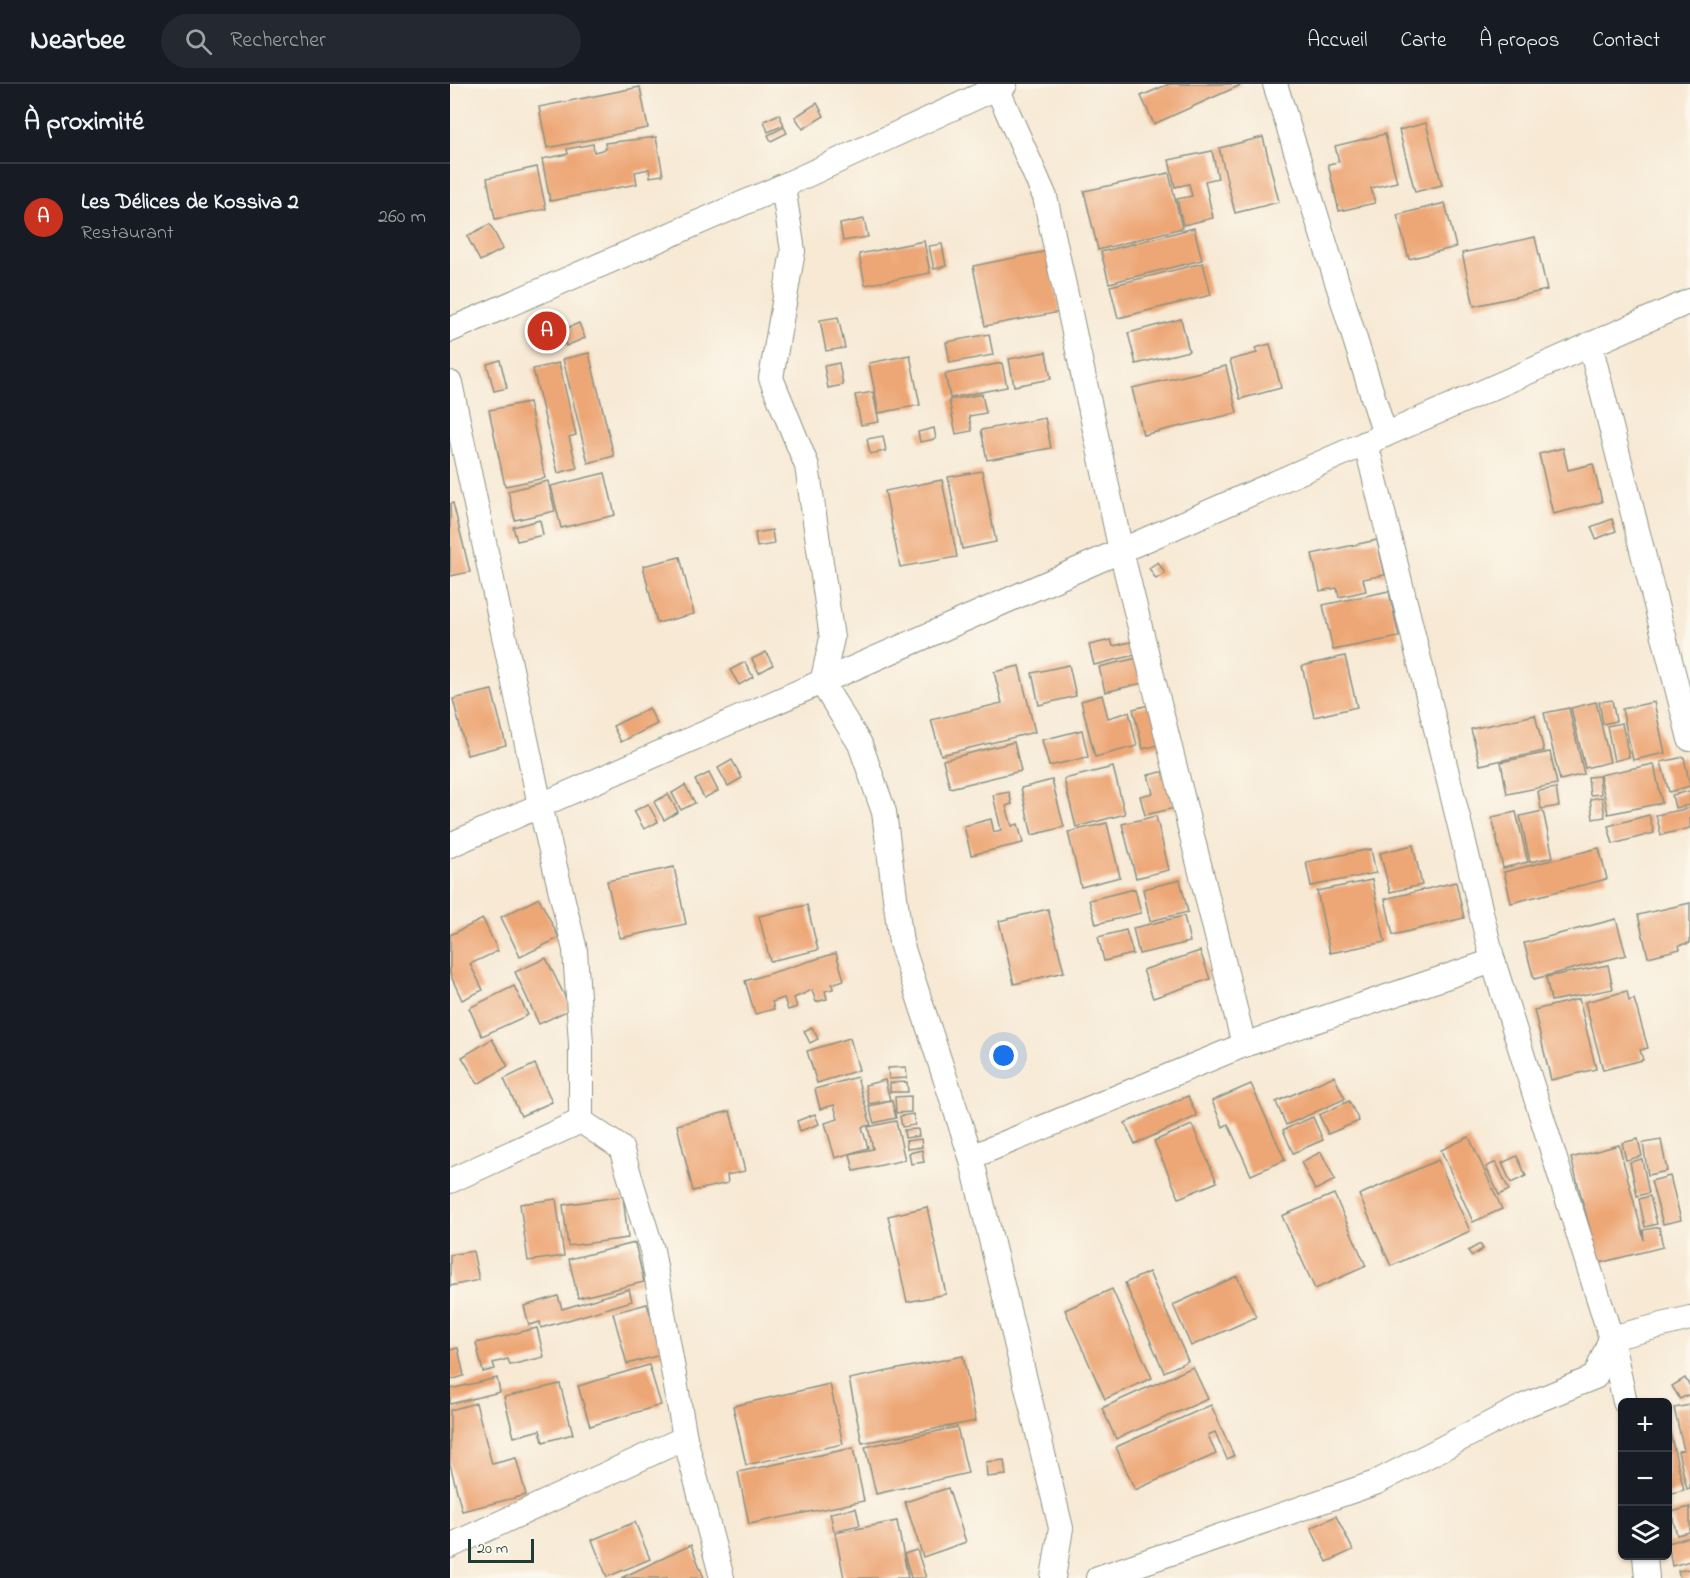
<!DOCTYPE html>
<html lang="fr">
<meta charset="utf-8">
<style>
body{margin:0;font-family:"Indie Flower",sans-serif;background:#242831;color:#f1f3f6}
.controls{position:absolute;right:18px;bottom:18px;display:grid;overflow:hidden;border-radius:9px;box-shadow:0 2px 4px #0004}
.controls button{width:54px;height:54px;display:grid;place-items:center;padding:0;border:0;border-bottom:2px solid #363941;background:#171b24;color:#f1f3f6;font:30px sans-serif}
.scale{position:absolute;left:18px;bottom:15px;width:66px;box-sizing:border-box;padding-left:6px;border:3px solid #1f3d34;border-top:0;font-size:16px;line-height:21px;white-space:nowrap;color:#1f3d34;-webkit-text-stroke:4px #fbf7ec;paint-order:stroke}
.you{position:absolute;left:554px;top:972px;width:21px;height:21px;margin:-15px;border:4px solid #fff;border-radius:50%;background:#1a73e8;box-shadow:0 0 0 9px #1a73e833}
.badge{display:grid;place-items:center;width:39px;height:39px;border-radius:50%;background:#c8321e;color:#fff;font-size:20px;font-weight:700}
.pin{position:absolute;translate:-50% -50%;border:3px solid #fff;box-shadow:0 2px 6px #0006}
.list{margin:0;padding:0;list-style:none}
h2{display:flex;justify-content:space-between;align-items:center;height:78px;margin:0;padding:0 24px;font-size:26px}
h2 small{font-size:20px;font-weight:400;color:#9ea1a6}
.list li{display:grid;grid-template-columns:39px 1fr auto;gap:18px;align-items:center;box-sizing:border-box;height:108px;padding:0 24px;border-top:2px solid #363941}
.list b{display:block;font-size:22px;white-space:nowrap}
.list p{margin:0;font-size:20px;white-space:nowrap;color:#9ea1a6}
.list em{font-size:20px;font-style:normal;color:#9ea1a6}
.icon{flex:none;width:33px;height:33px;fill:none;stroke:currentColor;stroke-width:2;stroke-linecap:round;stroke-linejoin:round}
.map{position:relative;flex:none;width:1240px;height:1494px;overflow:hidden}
header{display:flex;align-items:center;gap:36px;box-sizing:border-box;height:84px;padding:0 30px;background:#171b24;border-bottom:2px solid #363941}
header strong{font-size:28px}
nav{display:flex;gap:33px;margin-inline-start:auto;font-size:21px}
.search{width:420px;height:54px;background:#242831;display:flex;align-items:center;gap:15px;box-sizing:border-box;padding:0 21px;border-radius:33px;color:#9ea1a6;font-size:22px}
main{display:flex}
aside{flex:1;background:#171b24}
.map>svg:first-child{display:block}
.building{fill:#eda674}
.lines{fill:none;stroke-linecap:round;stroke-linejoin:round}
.minor-casing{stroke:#8b9384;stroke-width:26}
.minor{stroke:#fff;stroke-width:24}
</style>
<header>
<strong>Nearbee</strong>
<div class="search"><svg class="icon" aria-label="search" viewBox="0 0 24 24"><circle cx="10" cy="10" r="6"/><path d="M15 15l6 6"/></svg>Rechercher</div>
<nav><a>Accueil</a><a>Carte</a><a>À propos</a><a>Contact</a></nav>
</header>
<main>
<aside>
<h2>À proximité<small></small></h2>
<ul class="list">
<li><span class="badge">A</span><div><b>Les Délices de Kossiva 2</b><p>Restaurant</p></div><em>260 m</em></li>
</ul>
</aside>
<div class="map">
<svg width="1240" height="1494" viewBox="0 0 1240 1494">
<rect width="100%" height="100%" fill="#fbf7ec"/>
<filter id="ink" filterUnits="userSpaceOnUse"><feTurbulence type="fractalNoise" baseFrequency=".0167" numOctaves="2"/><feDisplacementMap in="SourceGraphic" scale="12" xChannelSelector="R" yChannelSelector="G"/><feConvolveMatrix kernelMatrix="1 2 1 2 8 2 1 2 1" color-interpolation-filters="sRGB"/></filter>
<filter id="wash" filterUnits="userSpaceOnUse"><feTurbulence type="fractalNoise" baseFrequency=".008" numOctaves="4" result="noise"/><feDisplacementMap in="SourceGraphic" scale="24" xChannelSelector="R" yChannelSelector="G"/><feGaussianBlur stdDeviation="1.35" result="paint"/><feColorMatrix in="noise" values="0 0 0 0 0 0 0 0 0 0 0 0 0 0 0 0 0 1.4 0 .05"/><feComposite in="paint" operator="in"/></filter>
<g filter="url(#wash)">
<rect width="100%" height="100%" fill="#f7e9d4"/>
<g id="blocks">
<g class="building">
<polygon points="719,0 793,0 704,40 691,12"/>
<polygon points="190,3 198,44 97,64 89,23"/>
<polygon points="367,19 374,32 353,45 345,33"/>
<polygon points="329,30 334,41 318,48 314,37"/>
<polygon points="976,39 992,101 965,108 949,46"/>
<polygon points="334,43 337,49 321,57 318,51"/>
<polygon points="935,50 947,98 921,104 925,119 889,127 878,80 889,78 885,62"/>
<polygon points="206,53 213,91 200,93 199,85 185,88 187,100 100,117 92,75 118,70 117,65 143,60 144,68 156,65 155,59"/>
<polygon points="813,53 829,118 785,129 769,64"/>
<polygon points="762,67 768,94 755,97 763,134 733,141 727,115 742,112 739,100 725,103 719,76"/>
<polygon points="87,83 96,125 45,135 37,94"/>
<polygon points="719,89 732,144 648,166 634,107"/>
<polygon points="995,119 1006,163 959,175 947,131"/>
<polygon points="414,135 418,153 393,157 390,140"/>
<polygon points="40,140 53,165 30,177 17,152"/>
<polygon points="744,144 752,176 659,199 651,168"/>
<polygon points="1085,153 1097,206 1024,222 1012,169"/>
<polygon points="474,157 480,189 415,201 409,170"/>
<polygon points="492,160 496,182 484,185 479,162"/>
<polygon points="598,167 610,228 535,242 523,182"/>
<polygon points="753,179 761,211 668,234 660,202"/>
<polygon points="388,233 395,264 376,267 370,236"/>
<polygon points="731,235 739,267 686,280 678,249"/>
<polygon points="129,239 135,254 116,262 110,247"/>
<polygon points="539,250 543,271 500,279 496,258"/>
<polygon points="820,260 831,304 790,315 780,276 807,269 805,264"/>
<polygon points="596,268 601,295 564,302 559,275"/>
<polygon points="139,269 164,372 138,379 113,275"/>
<polygon points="460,271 470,321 429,329 419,279"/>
<polygon points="50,276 57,304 44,307 37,280"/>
<polygon points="109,279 126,351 119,353 127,384 108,389 83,285"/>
<polygon points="389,279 393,301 378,304 374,282"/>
<polygon points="552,279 557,303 500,314 495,290"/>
<polygon points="776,282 787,329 693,351 682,304"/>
<polygon points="423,308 429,338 411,341 405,311"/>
<polygon points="532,310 536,329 519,332 522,347 506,350 499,316"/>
<polygon points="79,318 95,394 55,402 39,326"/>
<polygon points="595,334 601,364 537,376 531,346"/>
<polygon points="484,344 486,355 470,358 468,348"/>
<polygon points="433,352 436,367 420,370 417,355"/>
<polygon points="1113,364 1118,386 1143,380 1152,418 1103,430 1089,370"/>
<polygon points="532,387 546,458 512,465 498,393"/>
<polygon points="155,389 165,431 111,444 101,402"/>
<polygon points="492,396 507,473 450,483 435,407"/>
<polygon points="98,397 105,427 65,436 58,407"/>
<polygon points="3,419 20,488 0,492 0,420"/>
<polygon points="1162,435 1166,447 1146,455 1141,443"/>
<polygon points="90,436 93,451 67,457 63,443"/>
<polygon points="322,446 324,460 307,463 305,449"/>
<polygon points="927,456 935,491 913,495 916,507 889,513 887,504 870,507 862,470"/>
<polygon points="230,473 244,530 207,539 193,482"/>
<polygon points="708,478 715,489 706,495 699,484"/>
<polygon points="939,507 949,553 883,566 873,521"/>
<polygon points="661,556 663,562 685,557 689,570 644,581 639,561"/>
<polygon points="316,568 323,581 309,589 302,575"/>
<polygon points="895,572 907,623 864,633 852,582"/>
<polygon points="691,573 697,598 655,608 649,583"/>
<polygon points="295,578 303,593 289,601 280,586"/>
<polygon points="619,581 626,612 589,621 582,589"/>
<polygon points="569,582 585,648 491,671 481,636 552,619 544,588"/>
<polygon points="42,606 56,661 17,671 3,615"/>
<polygon points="652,611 658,634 679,628 687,662 645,673 631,617"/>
<polygon points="1162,616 1166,637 1153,640 1149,618"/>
<polygon points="1146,618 1160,678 1135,684 1121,624"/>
<polygon points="1204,618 1215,669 1183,676 1172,625"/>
<polygon points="703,620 712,660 693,665 683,625"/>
<polygon points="199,624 207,640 171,658 163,642"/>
<polygon points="1119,624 1134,690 1110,696 1094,629"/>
<polygon points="1085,631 1094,667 1030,681 1021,645"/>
<polygon points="1172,639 1179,673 1164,677 1157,642"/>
<polygon points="632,646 638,673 599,682 592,656"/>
<polygon points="564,658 571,687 500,704 493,676"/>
<polygon points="1100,668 1107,700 1057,710 1051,678"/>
<polygon points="1234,673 1240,702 1219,708 1211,678"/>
<polygon points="282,676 292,694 278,702 268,684"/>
<polygon points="1204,680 1212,719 1158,730 1150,691"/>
<polygon points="663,683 675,730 626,743 614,695"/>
<polygon points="716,687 725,724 695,731 690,712 703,709 698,691"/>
<polygon points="259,689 268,707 254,714 245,696"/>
<polygon points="1149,692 1151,710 1140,711 1138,693"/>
<polygon points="602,696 614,743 582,751 571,704"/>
<polygon points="235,701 245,719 231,726 222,709"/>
<polygon points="1106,704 1109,722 1091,725 1088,707"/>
<polygon points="1240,707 1240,721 1225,724 1222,711"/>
<polygon points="559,708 562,720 556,722 562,742 568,740 573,759 521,771 514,742 541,735 544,748 551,746 543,711"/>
<polygon points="218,710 228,728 214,736 204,718"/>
<polygon points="1152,713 1155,733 1143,735 1140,715"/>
<polygon points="198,720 208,738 194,745 184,727"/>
<polygon points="1240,724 1240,744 1211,751 1206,731"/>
<polygon points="1093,727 1103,773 1080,778 1070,732"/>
<polygon points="1066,728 1078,778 1053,784 1042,733"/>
<polygon points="1199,731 1204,749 1163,760 1158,742"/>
<polygon points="706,732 719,786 686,794 672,740"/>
<polygon points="657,739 670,793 631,803 618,748"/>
<polygon points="963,761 972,801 940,808 930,769"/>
<polygon points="1149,764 1157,795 1061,819 1054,788"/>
<polygon points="921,765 926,789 861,802 856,778"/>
<polygon points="224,783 236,840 170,854 157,797"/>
<polygon points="730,796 738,828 700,837 693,805"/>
<polygon points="922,796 935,858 880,869 867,807"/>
<polygon points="1006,798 1014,834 943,851 935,815"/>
<polygon points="685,805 691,829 646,840 639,816"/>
<polygon points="89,814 109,854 70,873 51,833"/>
<polygon points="1240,819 1240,859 1229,861 1230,865 1198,873 1188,831"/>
<polygon points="357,821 368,866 320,877 309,832"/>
<polygon points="598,825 614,888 564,900 549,837"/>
<polygon points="734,832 740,858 689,870 683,844"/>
<polygon points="33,835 48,867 20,880 33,906 12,916 0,890 0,851"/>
<polygon points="1166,835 1176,871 1084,895 1074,859"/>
<polygon points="676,846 683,870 654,877 648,853"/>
<polygon points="750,867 760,895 703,914 693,886"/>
<polygon points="386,869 394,896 382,900 383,905 375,907 377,915 366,918 362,906 344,914 347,923 338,926 334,914 322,918 324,925 305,930 295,897"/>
<polygon points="96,874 121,925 89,940 65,888"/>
<polygon points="1158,881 1163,905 1101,917 1096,893"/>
<polygon points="64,902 78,931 32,952 19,924"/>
<polygon points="1177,907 1179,917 1184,915 1198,964 1190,966 1193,976 1153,986 1135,918"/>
<polygon points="1129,915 1146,985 1101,996 1084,926"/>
<polygon points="362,943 368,955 360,959 354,947"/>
<polygon points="400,954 409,986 367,999 357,967"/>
<polygon points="42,955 58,982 28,1000 12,973"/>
<polygon points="85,980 102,1018 71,1032 54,995"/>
<polygon points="456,983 457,994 439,995 438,984"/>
<polygon points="884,992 895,1015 836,1041 826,1018"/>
<polygon points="407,993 421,1041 412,1043 418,1064 385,1074 375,1039 388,1035 384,1021 370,1025 365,1005"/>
<polygon points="435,996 440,1016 419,1020 415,1001"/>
<polygon points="457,998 458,1008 440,1008 440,999"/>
<polygon points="801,1000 835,1076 801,1091 778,1040 773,1043 762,1017"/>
<polygon points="461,1012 461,1028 446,1029 445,1013"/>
<polygon points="738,1012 747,1032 685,1060 675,1039"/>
<polygon points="442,1017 446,1034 424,1039 419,1022"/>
<polygon points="899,1017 909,1037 878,1050 869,1031"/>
<polygon points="280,1027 295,1087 277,1091 278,1099 243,1107 227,1041"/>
<polygon points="365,1030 369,1040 350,1047 347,1037"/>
<polygon points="463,1030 465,1041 452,1043 450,1032"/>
<polygon points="863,1033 873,1056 843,1069 833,1046"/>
<polygon points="446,1037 455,1076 404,1087 400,1070 423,1065 418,1043"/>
<polygon points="742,1041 767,1098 729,1114 704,1057"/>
<polygon points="468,1045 469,1052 455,1054 454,1046"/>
<polygon points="1019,1053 1052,1125 1023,1138 991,1066"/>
<polygon points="471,1055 472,1063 457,1065 456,1057"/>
<polygon points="1188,1055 1192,1072 1176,1076 1172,1059"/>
<polygon points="1211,1056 1217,1087 1198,1091 1193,1059"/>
<polygon points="1169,1061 1194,1156 1193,1146 1209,1143 1213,1163 1149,1179 1121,1074"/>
<polygon points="472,1066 474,1078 461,1080 459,1069"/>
<polygon points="871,1068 885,1096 865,1106 851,1078"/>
<polygon points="1067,1072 1076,1092 1061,1099 1052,1079"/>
<polygon points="1192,1075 1199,1109 1187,1112 1180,1078"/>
<polygon points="988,1076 1020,1147 941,1182 909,1111"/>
<polygon points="1046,1078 1059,1106 1049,1111 1036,1083"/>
<polygon points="1220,1092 1231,1136 1213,1140 1201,1097"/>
<polygon points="884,1110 916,1182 865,1205 832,1132"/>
<polygon points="173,1112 178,1154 118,1162 113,1121"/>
<polygon points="1200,1112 1207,1140 1195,1143 1189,1115"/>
<polygon points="106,1115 114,1172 78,1177 70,1120"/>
<polygon points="477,1123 496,1210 457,1218 438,1132"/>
<polygon points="185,1159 194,1198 128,1214 119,1175"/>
<polygon points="1030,1160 1033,1165 1022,1172 1018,1167"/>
<polygon points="23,1167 29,1196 0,1202 0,1171"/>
<polygon points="699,1188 738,1277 714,1288 675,1199"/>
<polygon points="787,1192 806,1233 741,1262 723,1221"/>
<polygon points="179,1205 182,1217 91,1244 90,1238 79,1241 74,1222 108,1212 112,1225"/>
<polygon points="662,1205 702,1294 655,1315 615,1226"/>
<polygon points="197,1220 214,1270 177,1280 163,1229"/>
<polygon points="87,1244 94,1273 60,1281 58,1275 43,1279 45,1285 33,1288 26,1259"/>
<polygon points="8,1264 14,1292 0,1296 0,1266"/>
<polygon points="513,1272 526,1337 412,1359 399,1295"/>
<polygon points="199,1281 211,1321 140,1342 128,1302"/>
<polygon points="743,1283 758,1315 666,1355 652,1324"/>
<polygon points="47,1294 50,1308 0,1320 0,1305"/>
<polygon points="1235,1294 1240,1302 1240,1310 1230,1315 1222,1302"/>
<polygon points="110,1300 123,1350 93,1358 90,1346 64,1353 54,1313"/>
<polygon points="380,1300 393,1360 296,1381 283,1322"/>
<polygon points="26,1319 42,1380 66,1374 76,1411 12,1427 0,1380 0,1326"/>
<polygon points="761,1321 784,1372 777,1375 765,1348 758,1351 766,1370 685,1406 666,1363"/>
<polygon points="1240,1321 1240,1404 1237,1405 1228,1367 1234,1366 1224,1324"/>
<polygon points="1218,1341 1234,1406 1218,1410"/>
<polygon points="507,1343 518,1389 426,1410 415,1363"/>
<polygon points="403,1364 414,1417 299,1440 288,1388"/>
<polygon points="554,1376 556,1391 537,1393 536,1378"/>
<polygon points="498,1404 516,1458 473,1473 455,1418"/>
<polygon points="1240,1423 1240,1448 1227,1451 1221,1428"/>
<polygon points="406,1424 410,1441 384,1447 380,1429"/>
<polygon points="886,1432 903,1466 877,1478 861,1444"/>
<polygon points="447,1437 458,1494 394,1494 385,1449"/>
<polygon points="185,1438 200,1475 157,1493 142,1456"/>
<polygon points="1240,1453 1240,1477 1222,1482 1218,1459"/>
<polygon points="241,1461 254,1494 171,1494"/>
<polygon points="467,1466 476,1494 461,1494 454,1470"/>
<polygon points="1240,1485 1240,1494 1230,1494 1228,1487"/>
</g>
</g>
</g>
<g filter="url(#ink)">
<use href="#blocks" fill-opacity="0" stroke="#8b9384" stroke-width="1.5"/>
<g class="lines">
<defs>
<g id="minor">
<polyline points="825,0 935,351"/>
<polyline points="547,4 595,113 671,467 794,961"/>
<polyline points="333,102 343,167 321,294 357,382 382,554 372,599 410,660 434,728 451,859 521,1073 611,1444 603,1494"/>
<polyline points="0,246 333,102 555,0"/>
<polyline points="1140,260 1240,655"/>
<polyline points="0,299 90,721 125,866 131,960 131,1037"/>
<polyline points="916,359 1043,877 1161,1254 1175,1318"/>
<polyline points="0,761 1240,217"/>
<polyline points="131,1037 171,1064 202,1166 235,1354 272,1494"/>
<polyline points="521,1073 794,961 1043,877"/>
<polyline points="0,1097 131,1037"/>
<polyline points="1161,1254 1240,1234"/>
<polyline points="0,1462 235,1354"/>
<polyline points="1195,1472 1197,1494"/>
<polyline points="648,1494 925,1399 1076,1321 1145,1293 1161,1254"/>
</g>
</defs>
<use href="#minor" class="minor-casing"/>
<use href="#minor" class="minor"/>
</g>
</g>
</svg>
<div class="controls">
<button>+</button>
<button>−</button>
<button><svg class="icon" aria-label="layers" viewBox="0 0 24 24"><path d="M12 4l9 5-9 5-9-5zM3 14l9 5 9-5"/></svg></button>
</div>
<div class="scale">20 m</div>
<div class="you"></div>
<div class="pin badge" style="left:97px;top:247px">A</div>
</div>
</main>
